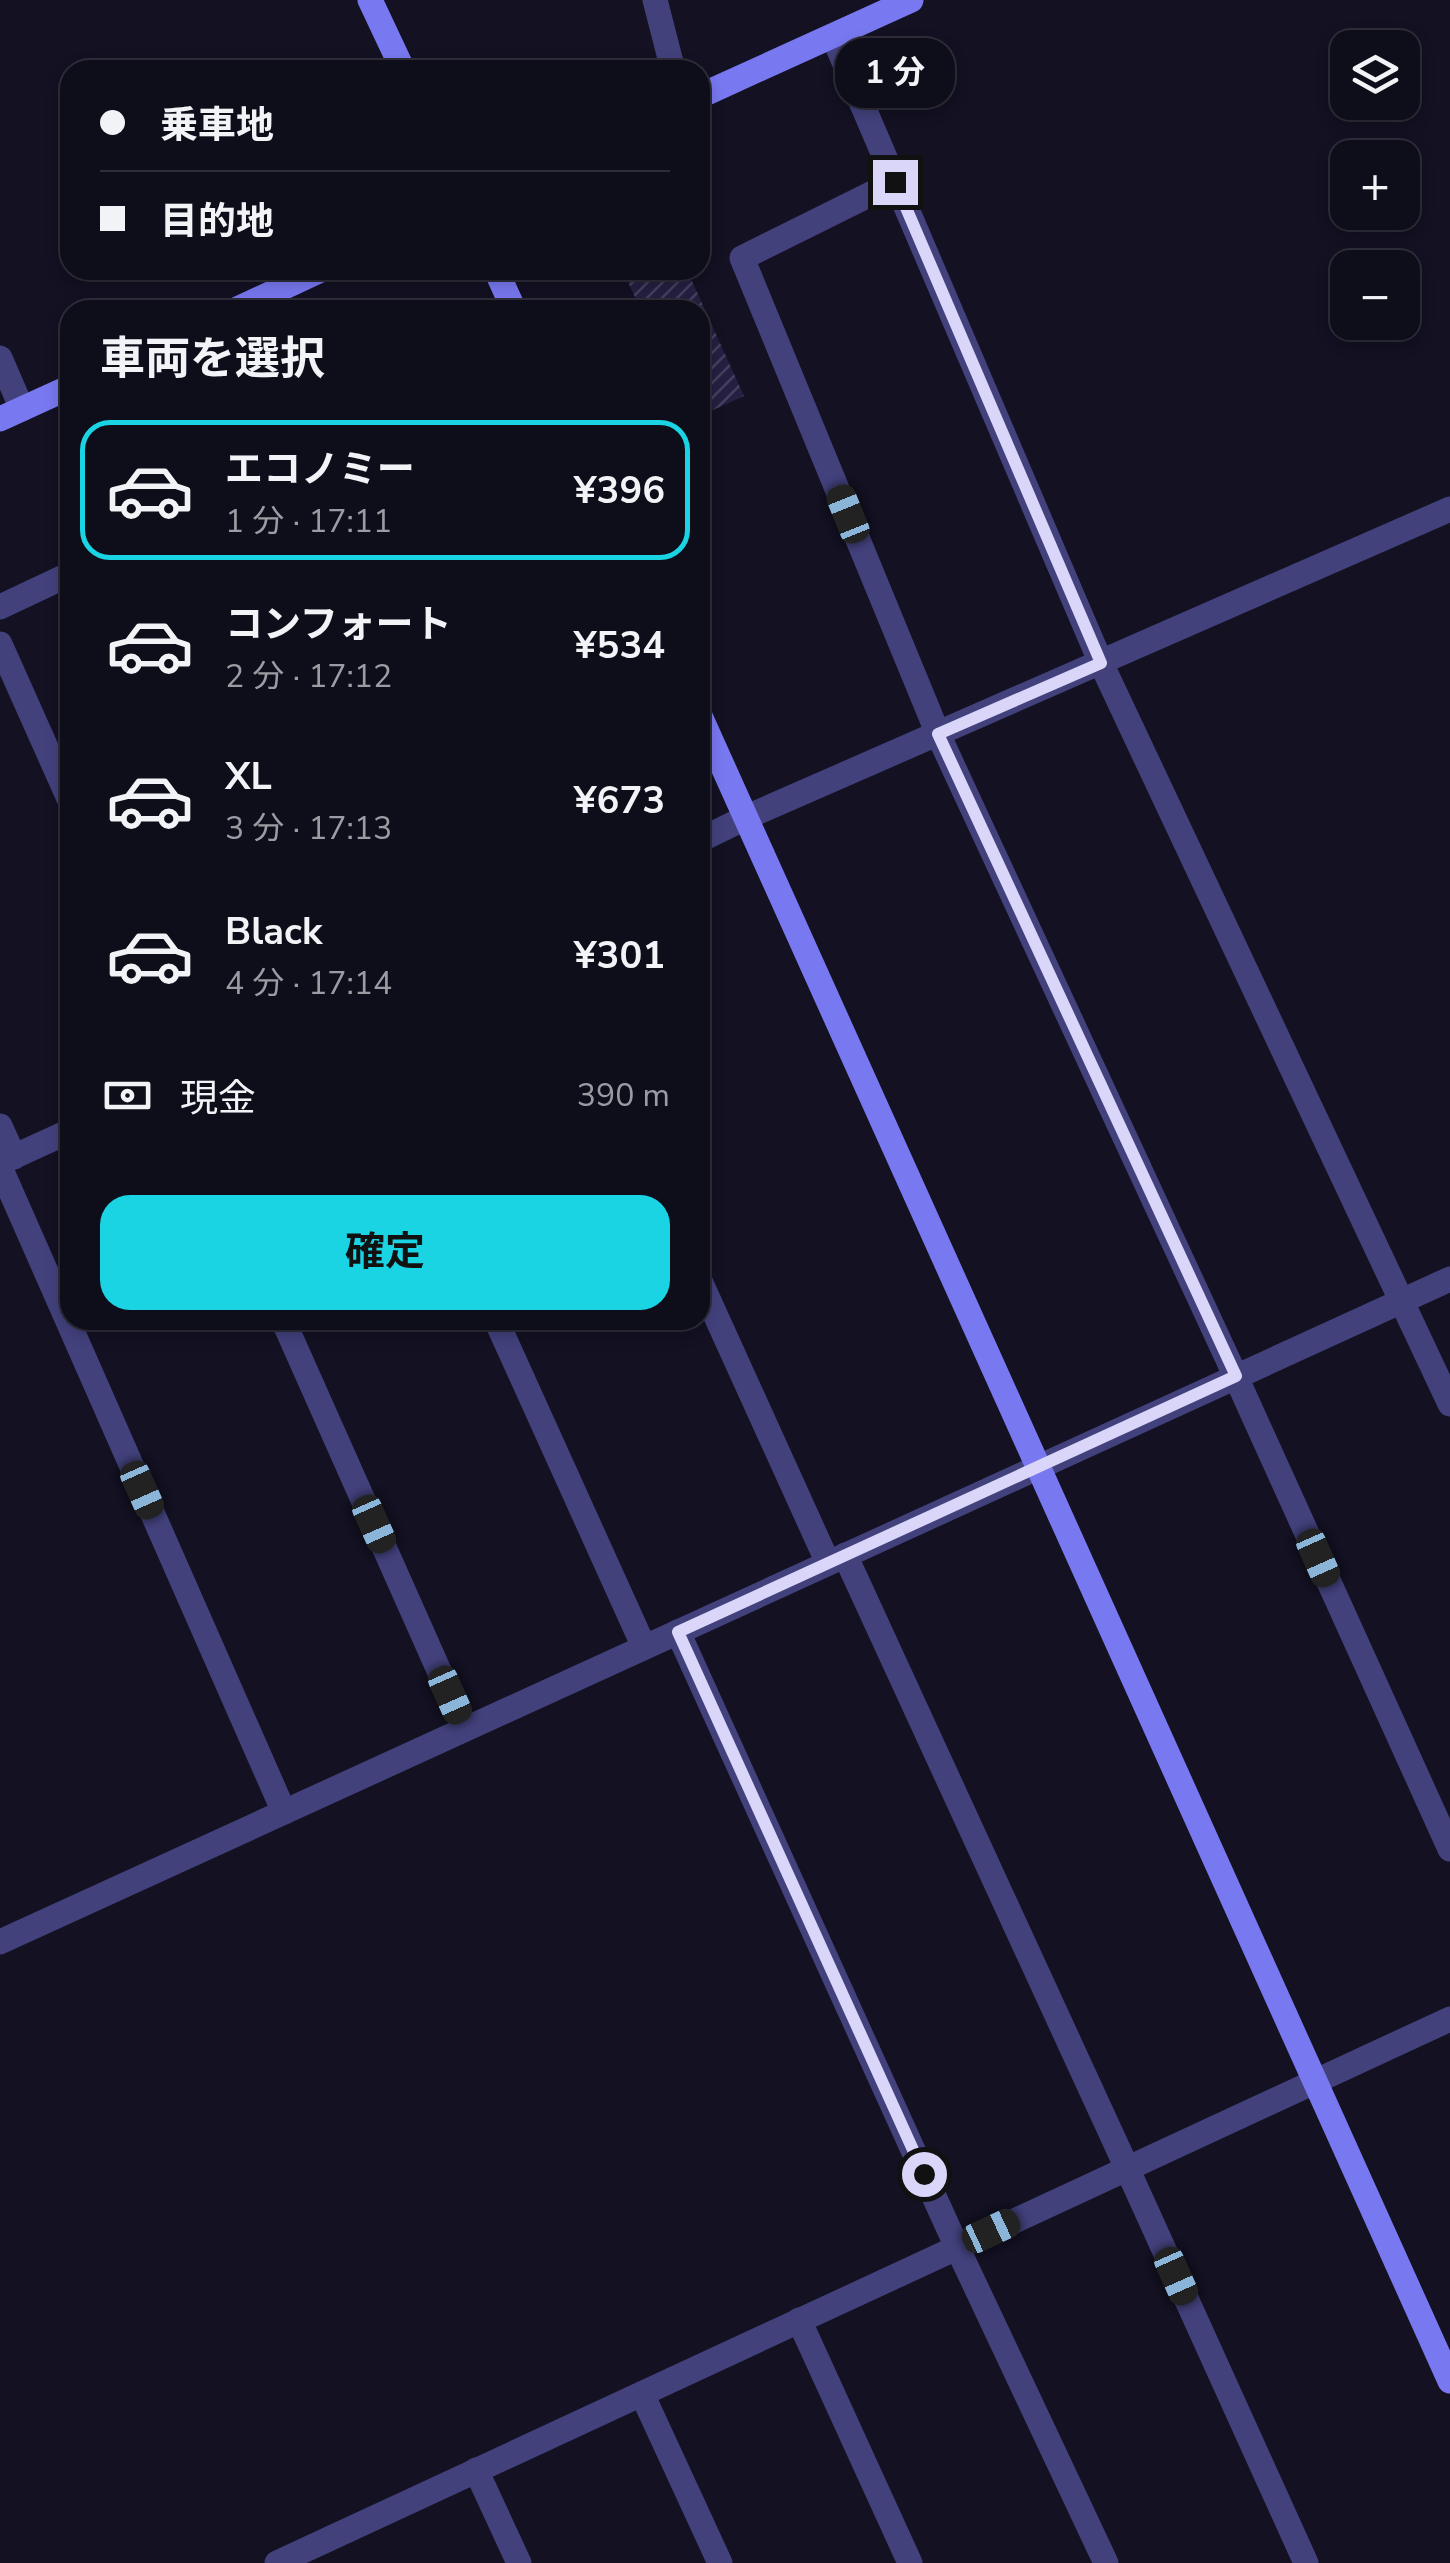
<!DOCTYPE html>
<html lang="ja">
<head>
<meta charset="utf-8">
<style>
  :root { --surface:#0e0d1a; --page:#1c1b27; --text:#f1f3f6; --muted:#9b9ca2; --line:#2e2d39; --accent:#1ad3e3 }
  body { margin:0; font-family:"Nunito Sans","Noto Sans JP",sans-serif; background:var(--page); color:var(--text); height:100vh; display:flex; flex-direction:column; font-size:38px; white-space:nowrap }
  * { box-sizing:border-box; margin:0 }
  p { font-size:32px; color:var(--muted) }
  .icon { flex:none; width:55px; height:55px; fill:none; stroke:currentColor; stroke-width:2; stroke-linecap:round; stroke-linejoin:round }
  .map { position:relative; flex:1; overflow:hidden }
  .details { position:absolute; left:60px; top:300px; width:650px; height:1030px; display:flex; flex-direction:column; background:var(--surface); border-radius:30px; box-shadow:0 5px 15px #0003,0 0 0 2px var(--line) }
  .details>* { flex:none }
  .banner { position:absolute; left:60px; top:60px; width:650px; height:220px; border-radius:30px; box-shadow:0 5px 15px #0003,0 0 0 2px var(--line); display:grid; align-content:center; height:220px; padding:0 40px; background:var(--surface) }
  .tools { position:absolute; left:1330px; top:30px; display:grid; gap:20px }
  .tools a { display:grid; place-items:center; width:90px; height:90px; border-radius:20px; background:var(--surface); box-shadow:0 5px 15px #0003,0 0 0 2px var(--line); font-size:50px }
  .end { position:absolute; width:45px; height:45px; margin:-22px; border:12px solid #dad6fa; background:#111; box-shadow:0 0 0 5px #111 }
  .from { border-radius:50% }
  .bubble { position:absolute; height:70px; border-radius:30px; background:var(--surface); box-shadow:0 5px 15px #0003,0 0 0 2px var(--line); font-size:32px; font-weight:700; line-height:70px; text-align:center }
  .car { position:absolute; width:30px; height:60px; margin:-30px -15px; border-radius:12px; box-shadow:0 0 8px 2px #0007; background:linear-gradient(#222 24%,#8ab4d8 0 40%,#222 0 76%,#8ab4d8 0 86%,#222 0) }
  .banner b { display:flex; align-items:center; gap:35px; height:95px; font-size:38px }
  .banner b+b { border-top:2px solid var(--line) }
  .banner i { width:25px; height:25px; background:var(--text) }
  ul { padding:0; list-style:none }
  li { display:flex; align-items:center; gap:30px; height:140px; margin:0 20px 15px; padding:0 20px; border:5px solid transparent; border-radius:30px }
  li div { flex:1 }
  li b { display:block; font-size:38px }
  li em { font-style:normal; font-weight:700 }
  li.on { border-color:var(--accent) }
  li>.icon { width:90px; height:90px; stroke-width:1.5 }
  h2 { padding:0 40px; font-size:45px; line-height:120px }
  .pay { display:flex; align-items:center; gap:25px; height:110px; padding:0 40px; font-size:38px }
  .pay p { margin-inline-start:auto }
  .primary-button { display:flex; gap:20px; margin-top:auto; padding:20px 40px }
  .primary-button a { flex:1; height:115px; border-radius:30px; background:var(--accent); color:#111; font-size:40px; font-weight:700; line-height:115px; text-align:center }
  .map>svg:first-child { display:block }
</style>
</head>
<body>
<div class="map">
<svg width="1450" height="2563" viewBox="0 0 1450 2563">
  <defs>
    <pattern id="building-hatch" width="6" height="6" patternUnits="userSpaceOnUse" patternTransform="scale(2.5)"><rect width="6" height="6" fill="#251f41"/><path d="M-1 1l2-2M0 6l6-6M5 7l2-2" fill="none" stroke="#443f5d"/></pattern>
  </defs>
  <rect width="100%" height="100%" fill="#131122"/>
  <path fill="url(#building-hatch)" d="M 648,270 L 687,270 L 744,396 L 700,416 L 700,310 L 641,310 L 627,280 Z"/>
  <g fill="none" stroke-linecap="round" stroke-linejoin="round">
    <g stroke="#42417c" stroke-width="25">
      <path d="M 655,0 L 673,70"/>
      <path d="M 833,36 L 1101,663 L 1450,1404"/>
      <path d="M 895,182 L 742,258 L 938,734 L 1236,1377 L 1450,1849"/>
      <path d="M 0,358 L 22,409"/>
      <path d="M 0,607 L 70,574"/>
      <path d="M 0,644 L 70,801"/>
      <path d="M 700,840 L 747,817 L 1450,509"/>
      <path d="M 0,1126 L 14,1157"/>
      <path d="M 0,1163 L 70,1131"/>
      <path d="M 0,1167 L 284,1812"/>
      <path d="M 700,1281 L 828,1563"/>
      <path d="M 283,1320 L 465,1729"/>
      <path d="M 496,1320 L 644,1647"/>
      <path d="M 845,1555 L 1127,2168 L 1306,2563"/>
      <path d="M 678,1632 L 957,2247 L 1106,2563"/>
      <path d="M 0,1942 L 1450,1279"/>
      <path d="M 799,2320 L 910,2563"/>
      <path d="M 642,2394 L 720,2563"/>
      <path d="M 476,2470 L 519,2563"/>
      <path d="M 277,2563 L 1450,2019"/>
    </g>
    <g stroke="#7878f0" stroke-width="25">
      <path d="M 370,0 L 403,70"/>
      <path d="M 700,96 L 911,0"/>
      <path d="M 496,270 L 514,310"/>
      <path d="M 235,310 L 321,270"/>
      <path d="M 0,419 L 70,387"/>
      <path d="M 700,716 L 1450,2381"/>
    </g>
  </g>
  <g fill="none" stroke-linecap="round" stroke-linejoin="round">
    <path stroke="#dad6fa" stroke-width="12" d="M 895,182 L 1101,663 L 938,734 L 1236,1376 L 678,1632 L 924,2174"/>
  </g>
</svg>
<div class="tools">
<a><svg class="icon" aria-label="layers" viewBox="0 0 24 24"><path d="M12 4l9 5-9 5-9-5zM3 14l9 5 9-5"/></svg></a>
<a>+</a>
<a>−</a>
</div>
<i class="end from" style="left:924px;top:2174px"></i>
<i class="end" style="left:895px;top:182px"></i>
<div class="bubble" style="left:835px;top:38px;width:120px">1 分</div>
<i class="car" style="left:848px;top:514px;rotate:338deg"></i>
<i class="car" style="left:142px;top:1490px;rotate:156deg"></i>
<i class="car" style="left:374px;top:1524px;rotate:156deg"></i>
<i class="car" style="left:1318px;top:1558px;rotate:156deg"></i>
<i class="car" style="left:450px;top:1695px;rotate:156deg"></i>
<i class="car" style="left:991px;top:2231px;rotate:65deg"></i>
<i class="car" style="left:1176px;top:2276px;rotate:156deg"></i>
<div class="banner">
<b><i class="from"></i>乗車地</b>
<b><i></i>目的地</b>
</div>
<section class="details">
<h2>車両を選択</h2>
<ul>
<li class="on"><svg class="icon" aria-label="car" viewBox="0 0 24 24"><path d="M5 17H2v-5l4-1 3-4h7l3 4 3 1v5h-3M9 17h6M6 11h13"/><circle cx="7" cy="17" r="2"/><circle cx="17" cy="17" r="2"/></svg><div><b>エコノミー</b><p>1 分 · 17:11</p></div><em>¥396</em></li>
<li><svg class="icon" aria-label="car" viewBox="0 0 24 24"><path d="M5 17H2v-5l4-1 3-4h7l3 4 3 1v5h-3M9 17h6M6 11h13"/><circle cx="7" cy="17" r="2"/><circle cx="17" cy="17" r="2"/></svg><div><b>コンフォート</b><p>2 分 · 17:12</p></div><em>¥534</em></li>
<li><svg class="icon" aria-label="car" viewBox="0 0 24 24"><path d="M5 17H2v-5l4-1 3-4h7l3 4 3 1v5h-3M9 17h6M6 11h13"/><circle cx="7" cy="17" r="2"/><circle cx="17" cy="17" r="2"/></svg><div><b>XL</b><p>3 分 · 17:13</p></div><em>¥673</em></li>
<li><svg class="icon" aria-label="car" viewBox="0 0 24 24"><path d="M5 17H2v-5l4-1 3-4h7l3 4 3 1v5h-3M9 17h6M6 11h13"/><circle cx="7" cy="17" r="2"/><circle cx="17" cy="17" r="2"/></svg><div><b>Black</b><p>4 分 · 17:14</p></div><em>¥301</em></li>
</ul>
<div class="pay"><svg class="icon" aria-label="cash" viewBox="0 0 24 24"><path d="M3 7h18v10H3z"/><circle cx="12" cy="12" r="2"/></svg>現金<p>390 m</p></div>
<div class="primary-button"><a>確定</a></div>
</section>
</div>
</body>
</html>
